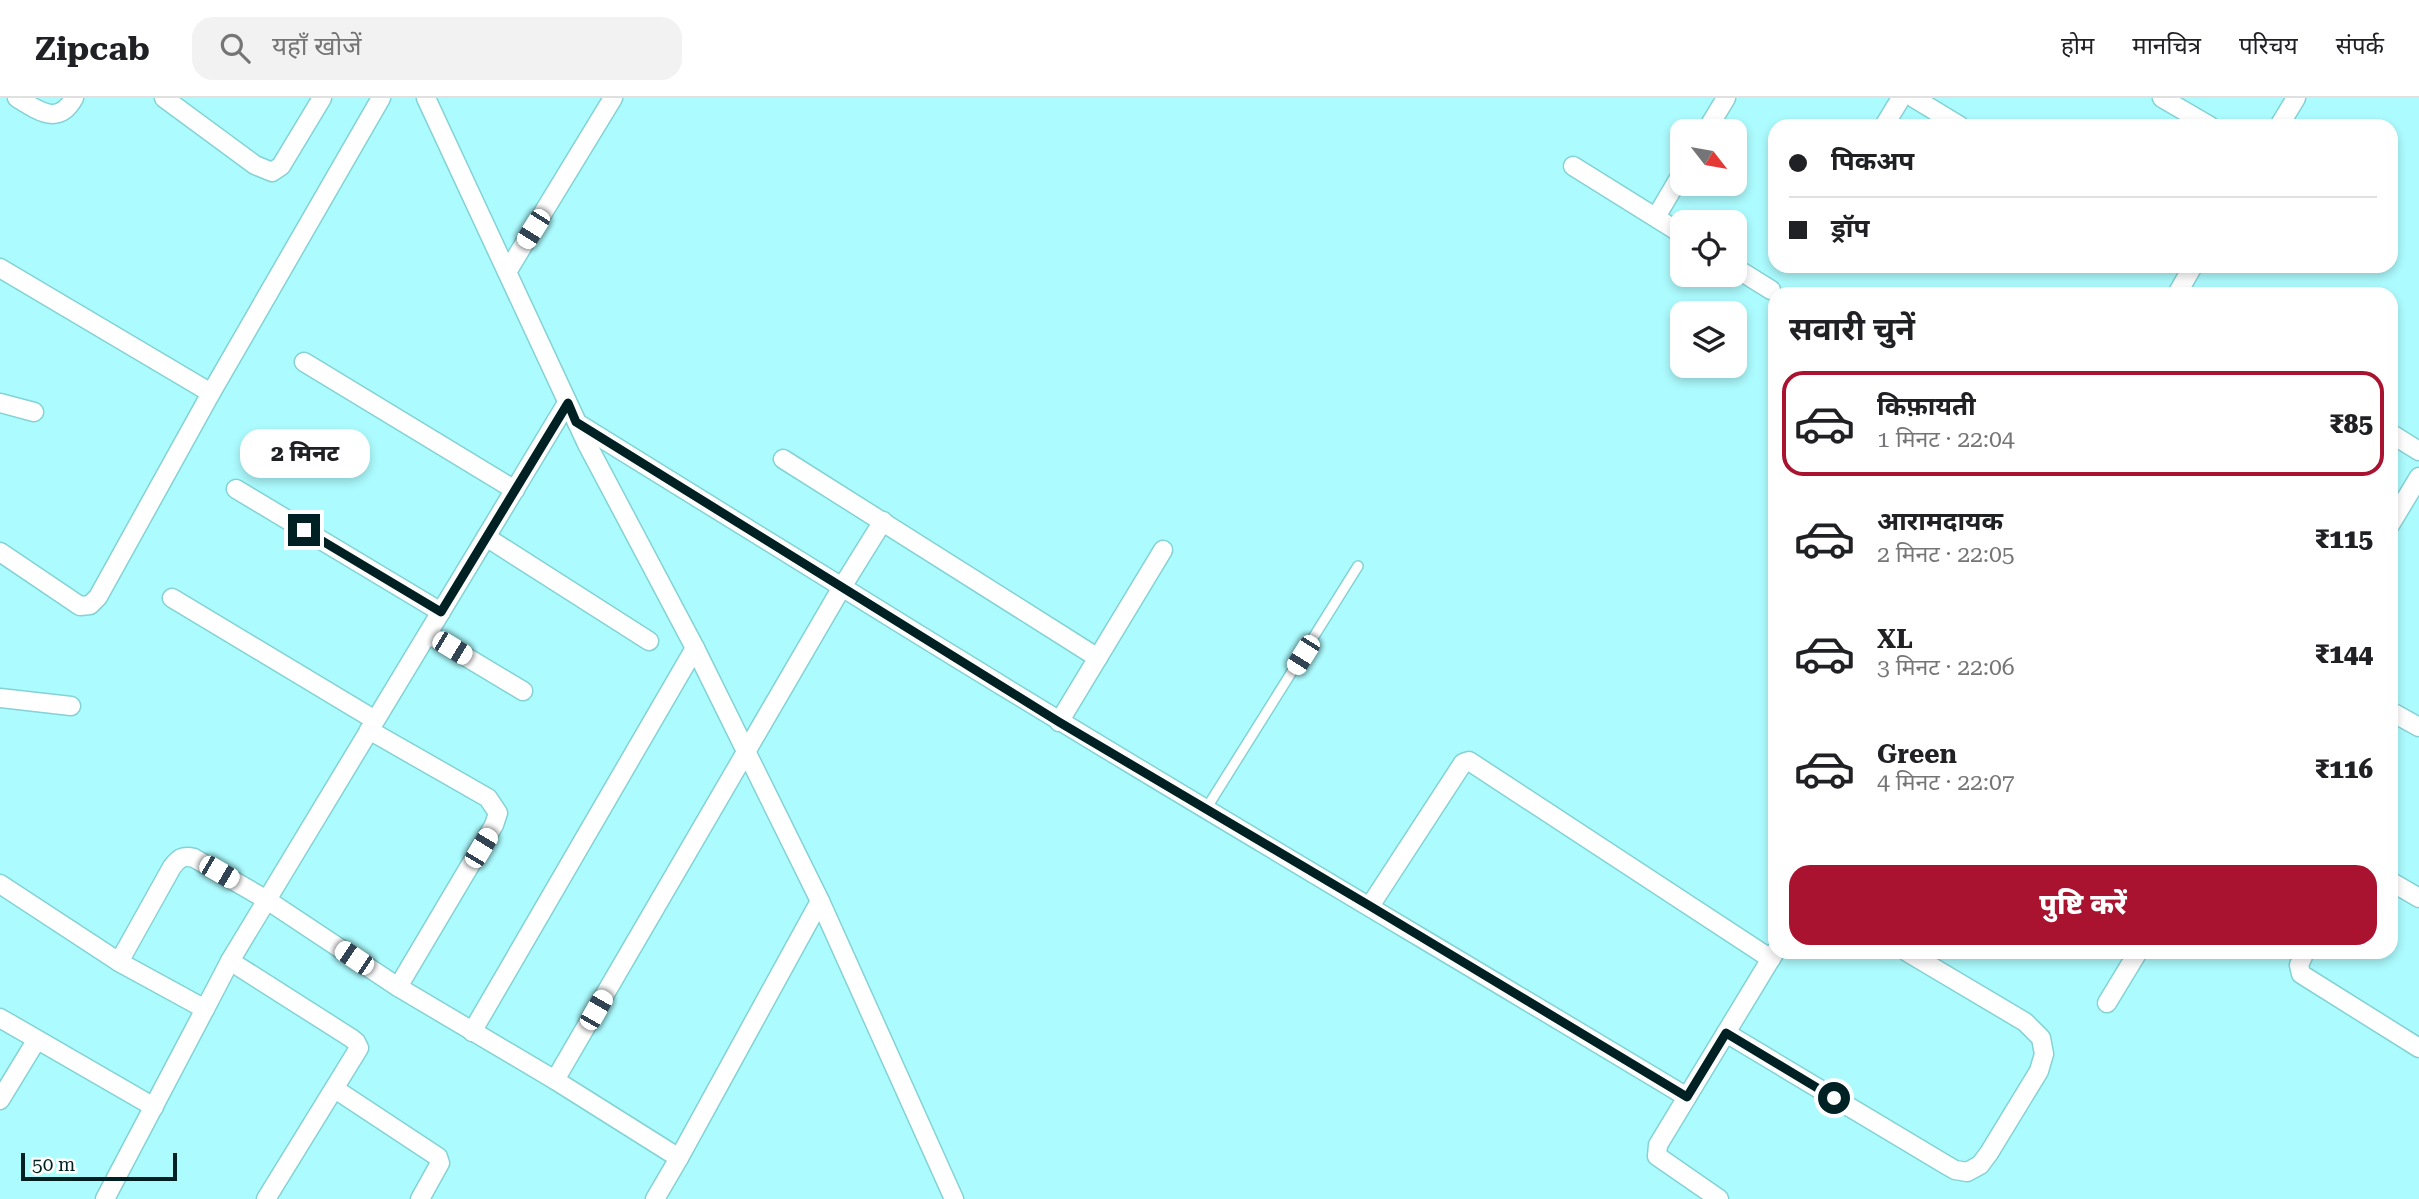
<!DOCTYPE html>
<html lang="hi">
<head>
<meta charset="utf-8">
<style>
  :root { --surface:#fff; --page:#f2f2f2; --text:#202124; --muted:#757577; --line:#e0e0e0; --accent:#aa132f }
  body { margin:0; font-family:"Roboto Serif","Noto Sans Devanagari",serif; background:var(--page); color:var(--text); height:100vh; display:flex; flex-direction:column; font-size:26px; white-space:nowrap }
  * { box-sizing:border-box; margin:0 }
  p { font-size:23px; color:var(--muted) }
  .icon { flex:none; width:38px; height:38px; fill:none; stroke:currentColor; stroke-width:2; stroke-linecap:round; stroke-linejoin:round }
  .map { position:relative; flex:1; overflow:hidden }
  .drawer { position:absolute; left:1768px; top:189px; width:630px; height:672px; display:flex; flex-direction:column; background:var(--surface); border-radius:21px; box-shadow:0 4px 10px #0003 }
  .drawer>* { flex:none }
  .guide { position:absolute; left:1768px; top:21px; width:630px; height:154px; border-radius:21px; box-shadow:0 4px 10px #0003; display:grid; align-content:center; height:154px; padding:0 21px; background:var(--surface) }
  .needle { width:46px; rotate:121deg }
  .tools { position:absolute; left:1670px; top:21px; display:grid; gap:14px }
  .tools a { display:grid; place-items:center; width:77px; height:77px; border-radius:14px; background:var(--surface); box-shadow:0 4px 10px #0003; font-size:35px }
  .scale { position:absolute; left:21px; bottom:18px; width:156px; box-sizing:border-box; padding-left:7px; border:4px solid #002123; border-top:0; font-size:19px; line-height:24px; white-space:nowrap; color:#002123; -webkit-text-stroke:5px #fff; paint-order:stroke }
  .end { position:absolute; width:32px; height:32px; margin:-16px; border:9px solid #002123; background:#fff; box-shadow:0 0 0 4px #fff }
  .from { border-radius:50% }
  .bubble { position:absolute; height:49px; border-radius:21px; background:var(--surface); box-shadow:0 4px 10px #0003; font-size:23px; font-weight:800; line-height:49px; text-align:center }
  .car { position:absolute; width:21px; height:42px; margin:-21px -10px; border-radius:9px; box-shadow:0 0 5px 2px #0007; background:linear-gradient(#fff 24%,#345 0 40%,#fff 0 76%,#345 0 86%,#fff 0) }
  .guide b { display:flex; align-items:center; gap:24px; height:66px; font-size:26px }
  .guide b+b { border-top:2px solid var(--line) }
  .guide i { width:18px; height:18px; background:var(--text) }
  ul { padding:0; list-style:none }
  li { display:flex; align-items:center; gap:21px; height:105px; margin:0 14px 10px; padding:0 7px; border:4px solid transparent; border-radius:21px }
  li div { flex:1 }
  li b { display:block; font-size:26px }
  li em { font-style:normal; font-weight:800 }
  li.current { border-color:var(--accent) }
  li>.icon { width:63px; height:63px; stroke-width:1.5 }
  h2 { padding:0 21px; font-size:32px; line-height:84px }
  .button { display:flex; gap:14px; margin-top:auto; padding:14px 21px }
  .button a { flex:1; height:80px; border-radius:21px; background:var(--accent); color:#fff; font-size:28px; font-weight:800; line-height:80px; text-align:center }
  header { display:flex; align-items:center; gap:42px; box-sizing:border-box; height:98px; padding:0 35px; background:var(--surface); border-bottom:2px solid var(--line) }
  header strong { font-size:33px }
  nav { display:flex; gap:38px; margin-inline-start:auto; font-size:24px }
  .search { width:490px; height:63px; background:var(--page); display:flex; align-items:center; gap:18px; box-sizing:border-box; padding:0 24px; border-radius:21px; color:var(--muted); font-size:26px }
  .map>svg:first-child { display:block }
</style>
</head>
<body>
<header>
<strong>Zipcab</strong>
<div class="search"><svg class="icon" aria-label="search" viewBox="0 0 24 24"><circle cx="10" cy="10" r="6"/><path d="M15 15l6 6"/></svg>यहाँ खोजें</div>
<nav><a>होम</a><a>मानचित्र</a><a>परिचय</a><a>संपर्क</a></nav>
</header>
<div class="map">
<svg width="2419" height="1101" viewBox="0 0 2419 1101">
  <rect width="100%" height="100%" fill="#acfbfe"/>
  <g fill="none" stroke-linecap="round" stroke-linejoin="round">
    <defs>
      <path id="service" d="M 1206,711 L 1358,468"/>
      <g id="minor">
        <path d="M 17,0 C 38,12 58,29 74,0"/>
        <path d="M 164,0 L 255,67 L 272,74 L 281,68 L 322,0"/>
        <path d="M 426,0 L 587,346 L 695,550 L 820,803 L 954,1101"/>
        <path d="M 1914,0 L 1960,28"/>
        <path d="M 2162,0 L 2210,28"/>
        <path d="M 1884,28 L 1901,0"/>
        <path d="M 2279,28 L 2296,0"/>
        <path d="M 1706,33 L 1726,0"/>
        <path d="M 1573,68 L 1682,136"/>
        <path d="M 1656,119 L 1682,75"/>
        <path d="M 1734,169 L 1771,192"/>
        <path d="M 0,170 L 211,295"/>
        <path d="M 507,174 L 613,0"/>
        <path d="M 2177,196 L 2193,168"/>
        <path d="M 304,264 L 515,392"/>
        <path d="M 0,305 L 34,314"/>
        <path d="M 2390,335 L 2419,353"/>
        <path d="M 783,361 L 1098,560"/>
        <path d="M 236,391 L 441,514"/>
        <path d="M 883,423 L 842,489 C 1121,663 1405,829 1687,999 L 1775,854"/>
        <path d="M 2390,427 L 2419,379"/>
        <path d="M 486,439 L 649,543"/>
        <path d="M 0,454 L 80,508 L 90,507 L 98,499 L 211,295 L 381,0"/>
        <path d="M 172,500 L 375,622"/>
        <path d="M 428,536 L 523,593"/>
        <path d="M 0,600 L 71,608"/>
        <path d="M 2390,613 L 2419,629"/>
        <path d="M 1059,624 L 1163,452"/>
        <path d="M 2390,783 L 2419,800"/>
        <path d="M 0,786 L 119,864 L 205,911 L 230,863 L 567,305"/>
        <path d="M 1370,808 L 1463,665 L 1469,663 L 1771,861"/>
        <path d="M 2305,854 L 2299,867 L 2301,876 L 2419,950"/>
        <path d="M 230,863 L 351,940 L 356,944 L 359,950 L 266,1101"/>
        <path d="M 119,864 L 172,769 C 179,760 183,757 194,760 L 267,802 L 398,889 L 494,727 L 498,715 L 488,700 L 369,632"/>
        <path d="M 398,889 L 555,982 L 679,1060 L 820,803"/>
        <path d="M 2107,905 L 2138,854"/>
        <path d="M 0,920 L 154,1009"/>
        <path d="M 472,934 L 695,550"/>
        <path d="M 1726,935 L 1943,1065 L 1955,1072 L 1967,1074 L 1980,1067 L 1989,1055 L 2039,973 L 2044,956 L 2041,940 L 2025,924 L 1907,854"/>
        <path d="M 555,982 L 842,489 L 577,325"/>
        <path d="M 335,991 L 438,1059 L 440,1065 L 420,1101"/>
        <path d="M 1687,999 L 1658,1047 L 1657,1058 L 1719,1101"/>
        <path d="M 0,1002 L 36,943"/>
        <path d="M 105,1101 L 205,911"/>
        <path d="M 655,1101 L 679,1060"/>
      </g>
    </defs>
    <use href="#service" stroke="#84d2d5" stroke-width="12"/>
    <use href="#minor" stroke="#84d2d5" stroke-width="21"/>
    <use href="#service" stroke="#fff" stroke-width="9"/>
    <use href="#minor" stroke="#fff" stroke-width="18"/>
  </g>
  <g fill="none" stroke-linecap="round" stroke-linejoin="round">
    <path stroke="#002123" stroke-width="9" d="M 304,432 L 441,514 L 568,305 L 576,324 L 1059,624 L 1370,808 L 1687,999 L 1726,935 L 1834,1000"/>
  </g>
</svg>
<div class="tools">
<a><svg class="needle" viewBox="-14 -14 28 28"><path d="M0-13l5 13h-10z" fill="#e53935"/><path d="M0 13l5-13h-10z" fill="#757577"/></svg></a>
<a><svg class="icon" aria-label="locate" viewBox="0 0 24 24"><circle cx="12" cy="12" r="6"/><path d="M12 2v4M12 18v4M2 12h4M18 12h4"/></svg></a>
<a><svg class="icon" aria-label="layers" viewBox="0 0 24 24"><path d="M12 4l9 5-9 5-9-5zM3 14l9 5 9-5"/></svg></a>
</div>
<div class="scale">50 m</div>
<i class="end from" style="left:1834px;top:1000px"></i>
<i class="end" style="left:304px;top:432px"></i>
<div class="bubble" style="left:240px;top:331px;width:130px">2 मिनट</div>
<i class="car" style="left:533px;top:131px;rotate:212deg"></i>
<i class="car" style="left:452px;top:550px;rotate:121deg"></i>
<i class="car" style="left:1303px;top:557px;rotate:212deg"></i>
<i class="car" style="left:481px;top:750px;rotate:31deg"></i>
<i class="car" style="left:219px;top:774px;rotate:120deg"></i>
<i class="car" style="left:354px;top:860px;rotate:304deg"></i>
<i class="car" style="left:596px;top:912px;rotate:30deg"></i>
<div class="guide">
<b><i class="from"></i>पिकअप</b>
<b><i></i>ड्रॉप</b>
</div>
<section class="drawer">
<h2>सवारी चुनें</h2>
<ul>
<li class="current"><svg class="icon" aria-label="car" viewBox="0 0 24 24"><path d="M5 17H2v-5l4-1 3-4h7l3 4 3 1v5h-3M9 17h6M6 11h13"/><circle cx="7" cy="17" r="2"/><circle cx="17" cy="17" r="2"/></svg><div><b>किफ़ायती</b><p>1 मिनट · 22:04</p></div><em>₹85</em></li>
<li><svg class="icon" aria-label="car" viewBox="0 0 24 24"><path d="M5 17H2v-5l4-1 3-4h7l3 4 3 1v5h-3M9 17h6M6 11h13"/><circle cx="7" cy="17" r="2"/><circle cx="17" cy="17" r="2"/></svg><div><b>आरामदायक</b><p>2 मिनट · 22:05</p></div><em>₹115</em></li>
<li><svg class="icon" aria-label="car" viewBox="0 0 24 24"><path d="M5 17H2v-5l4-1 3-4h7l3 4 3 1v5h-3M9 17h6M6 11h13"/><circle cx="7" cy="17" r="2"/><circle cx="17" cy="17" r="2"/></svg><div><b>XL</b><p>3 मिनट · 22:06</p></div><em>₹144</em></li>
<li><svg class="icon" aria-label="car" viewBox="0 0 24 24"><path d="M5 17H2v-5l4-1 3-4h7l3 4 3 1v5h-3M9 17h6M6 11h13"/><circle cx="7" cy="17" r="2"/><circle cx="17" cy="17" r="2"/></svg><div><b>Green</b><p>4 मिनट · 22:07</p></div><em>₹116</em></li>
</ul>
<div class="button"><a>पुष्टि करें</a></div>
</section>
</div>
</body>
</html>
